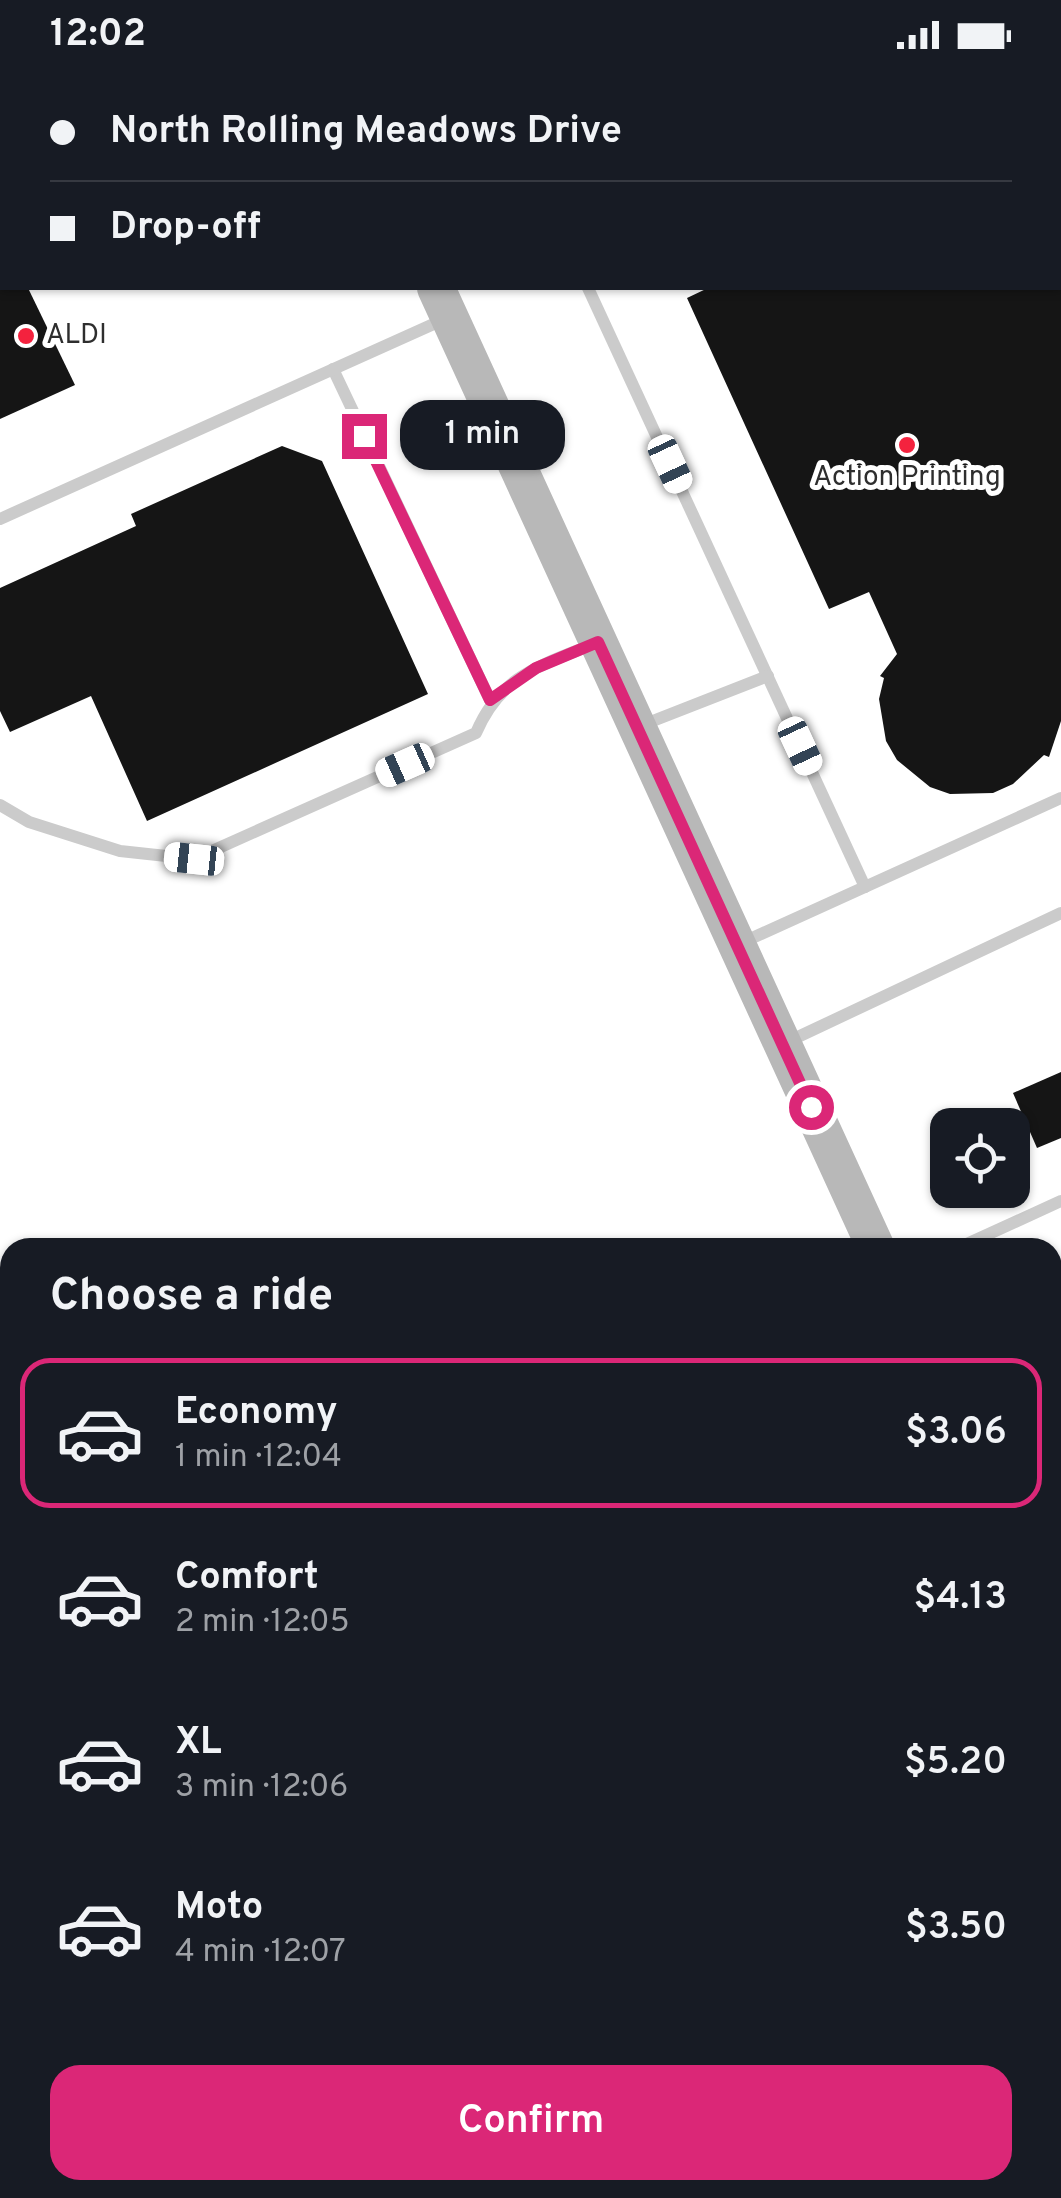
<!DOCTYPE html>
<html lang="en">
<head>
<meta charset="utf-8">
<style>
  :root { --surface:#171b24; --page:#20242c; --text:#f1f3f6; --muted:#9ea1a6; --line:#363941; --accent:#db2777 }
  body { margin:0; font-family:Overpass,sans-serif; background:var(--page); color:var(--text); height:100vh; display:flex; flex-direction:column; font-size:38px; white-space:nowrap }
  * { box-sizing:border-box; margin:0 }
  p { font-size:32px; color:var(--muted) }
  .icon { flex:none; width:55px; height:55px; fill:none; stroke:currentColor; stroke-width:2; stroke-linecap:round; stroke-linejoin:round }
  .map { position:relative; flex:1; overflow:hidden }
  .drawer { position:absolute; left:0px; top:1168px; width:1062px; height:962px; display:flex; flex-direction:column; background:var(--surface); border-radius:30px 30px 0 0; box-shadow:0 2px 8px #0004 }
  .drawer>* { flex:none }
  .hud { position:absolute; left:0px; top:0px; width:1062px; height:220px; box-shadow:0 2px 8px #0004; display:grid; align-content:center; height:220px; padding:0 50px; background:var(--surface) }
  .fabs { position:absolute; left:930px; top:1038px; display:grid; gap:20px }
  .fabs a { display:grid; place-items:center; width:100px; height:100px; border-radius:20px; background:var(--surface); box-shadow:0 2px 8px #0004; font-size:50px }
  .end { position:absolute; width:45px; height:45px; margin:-22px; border:12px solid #db2777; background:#fff; box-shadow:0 0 0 5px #fff }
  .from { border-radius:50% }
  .bubble { position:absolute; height:70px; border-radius:30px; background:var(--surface); box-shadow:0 2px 8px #0004; font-size:32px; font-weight:600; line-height:70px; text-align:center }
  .car { position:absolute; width:30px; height:60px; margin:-30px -15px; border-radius:12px; box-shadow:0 0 8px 2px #0007; background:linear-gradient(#fff 24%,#345 0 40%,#fff 0 76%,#345 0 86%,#fff 0) }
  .hud b { display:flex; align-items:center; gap:35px; height:95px; font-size:38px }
  .hud b+b { border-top:2px solid var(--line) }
  .hud i { width:25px; height:25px; background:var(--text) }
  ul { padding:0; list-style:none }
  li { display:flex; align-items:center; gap:30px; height:150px; margin:0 20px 15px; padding:0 30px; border:5px solid transparent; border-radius:30px }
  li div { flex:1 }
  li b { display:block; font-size:38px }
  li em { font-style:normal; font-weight:600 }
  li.current { border-color:var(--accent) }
  li>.icon { width:90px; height:90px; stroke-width:1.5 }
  h2 { padding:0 50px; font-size:45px; line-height:120px }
  .primary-button { display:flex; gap:20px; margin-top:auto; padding:20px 50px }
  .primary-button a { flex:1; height:115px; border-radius:30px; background:var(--accent); color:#fff; font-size:40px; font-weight:600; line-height:115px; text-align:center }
  .status { display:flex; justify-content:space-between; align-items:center; height:70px; padding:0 50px; background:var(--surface); direction:ltr }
  .status svg { height:28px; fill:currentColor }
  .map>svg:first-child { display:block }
</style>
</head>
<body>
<div class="status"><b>12:02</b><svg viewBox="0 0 49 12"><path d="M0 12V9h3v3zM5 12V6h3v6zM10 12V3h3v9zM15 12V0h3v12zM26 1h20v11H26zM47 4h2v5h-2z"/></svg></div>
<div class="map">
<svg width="1061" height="2128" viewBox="0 0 1061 2128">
  <rect width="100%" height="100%" fill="#fff"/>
  <g fill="#151515">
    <path d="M 0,218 L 28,218 L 75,315 L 0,349 Z"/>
    <path d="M 708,218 L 1061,218 L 1061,651 L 1049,687 L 1044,685 L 1013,714 L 993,723 L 950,724 L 930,717 L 897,690 L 886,671 L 879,629 L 884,608 L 880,606 L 897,584 L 869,522 L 829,539 L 687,228 Z"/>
    <path d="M 282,376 L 322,391 L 428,624 L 147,751 L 91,626 L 10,662 L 0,641 L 0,518 L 136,456 L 131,444 Z"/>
    <path d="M 1061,1002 L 1061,1068 L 1037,1078 L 1013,1023 Z"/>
  </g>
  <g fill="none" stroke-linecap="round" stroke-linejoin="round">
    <g stroke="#cbcbcb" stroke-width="12">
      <path d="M 72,0 L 82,2"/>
      <path d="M 511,0 L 512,2"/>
      <path d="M 1048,0 L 1049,2"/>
      <path d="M 303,2 L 308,0"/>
      <path d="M 361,2 L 367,0"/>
      <path d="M 913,2 L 918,0"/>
      <path d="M 1060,27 L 1061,29"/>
      <path d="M 588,218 L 865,817"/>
      <path d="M 333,299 L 490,630"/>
      <path d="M 0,449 L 447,248"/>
      <path d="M 640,656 L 768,606"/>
      <path d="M 0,735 L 29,752 L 120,781 L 194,789 L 476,663 C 500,606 539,596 594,574"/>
      <path d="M 739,874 L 1061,728"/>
      <path d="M 785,973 L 1061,843"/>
      <path d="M 958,1178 L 1061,1131"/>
      <path d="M 1052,1262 L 1061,1281"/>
      <path d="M 1052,1421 L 1061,1417"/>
      <path d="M 1052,1786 L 1061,1784"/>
      <path d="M 1052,2082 L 1061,2083"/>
    </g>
    <g stroke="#b8b8b8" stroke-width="38">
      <path d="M 336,0 L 337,2"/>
      <path d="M 436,218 L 876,1178"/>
      <path d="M 1052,1590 L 1061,1609"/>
    </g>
  </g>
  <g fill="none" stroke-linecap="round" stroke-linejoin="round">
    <path stroke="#db2777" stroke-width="12" d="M 364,366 L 490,630 L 536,598 L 598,572 L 811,1037"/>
  </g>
  <g fill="#f4223e" stroke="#fff" stroke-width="4">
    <circle cx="26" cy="266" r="10"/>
    <circle cx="907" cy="375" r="10"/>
  </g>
  <g text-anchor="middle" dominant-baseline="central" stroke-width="10" stroke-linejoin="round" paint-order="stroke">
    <g font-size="28" fill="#2e2e2e" stroke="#fff" text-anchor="start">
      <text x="46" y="266">ALDI</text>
      <text x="907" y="408" text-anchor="middle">Action Printing</text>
    </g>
  </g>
</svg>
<div class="fabs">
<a><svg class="icon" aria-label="locate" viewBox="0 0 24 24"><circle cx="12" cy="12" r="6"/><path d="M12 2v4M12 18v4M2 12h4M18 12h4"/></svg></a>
</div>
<i class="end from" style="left:811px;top:1037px"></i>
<i class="end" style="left:364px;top:366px"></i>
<div class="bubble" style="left:400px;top:330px;width:165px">1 min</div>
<i class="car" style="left:670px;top:394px;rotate:155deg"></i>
<i class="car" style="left:800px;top:676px;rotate:155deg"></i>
<i class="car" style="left:405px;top:695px;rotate:246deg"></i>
<i class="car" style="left:194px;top:789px;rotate:276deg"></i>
<div class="hud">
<b><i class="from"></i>North Rolling Meadows Drive</b>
<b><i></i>Drop-off</b>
</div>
<section class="drawer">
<h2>Choose a ride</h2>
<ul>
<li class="current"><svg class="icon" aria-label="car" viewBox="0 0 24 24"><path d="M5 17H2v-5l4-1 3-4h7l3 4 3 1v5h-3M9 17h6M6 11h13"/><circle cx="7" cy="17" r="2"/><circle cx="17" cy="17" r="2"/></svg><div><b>Economy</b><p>1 min · 12:04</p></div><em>$3.06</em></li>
<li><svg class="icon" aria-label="car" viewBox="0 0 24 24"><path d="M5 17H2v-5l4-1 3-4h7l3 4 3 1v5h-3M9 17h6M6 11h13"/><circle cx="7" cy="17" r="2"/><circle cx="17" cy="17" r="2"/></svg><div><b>Comfort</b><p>2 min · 12:05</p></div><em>$4.13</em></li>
<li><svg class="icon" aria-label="car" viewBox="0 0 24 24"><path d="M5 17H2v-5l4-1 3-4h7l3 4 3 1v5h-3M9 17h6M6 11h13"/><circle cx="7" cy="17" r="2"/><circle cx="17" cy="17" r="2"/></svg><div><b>XL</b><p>3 min · 12:06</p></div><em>$5.20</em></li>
<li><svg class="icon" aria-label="car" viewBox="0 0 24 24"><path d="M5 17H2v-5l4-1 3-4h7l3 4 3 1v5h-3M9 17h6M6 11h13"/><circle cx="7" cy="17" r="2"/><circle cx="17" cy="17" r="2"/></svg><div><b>Moto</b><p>4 min · 12:07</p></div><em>$3.50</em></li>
</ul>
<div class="primary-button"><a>Confirm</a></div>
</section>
</div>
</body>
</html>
